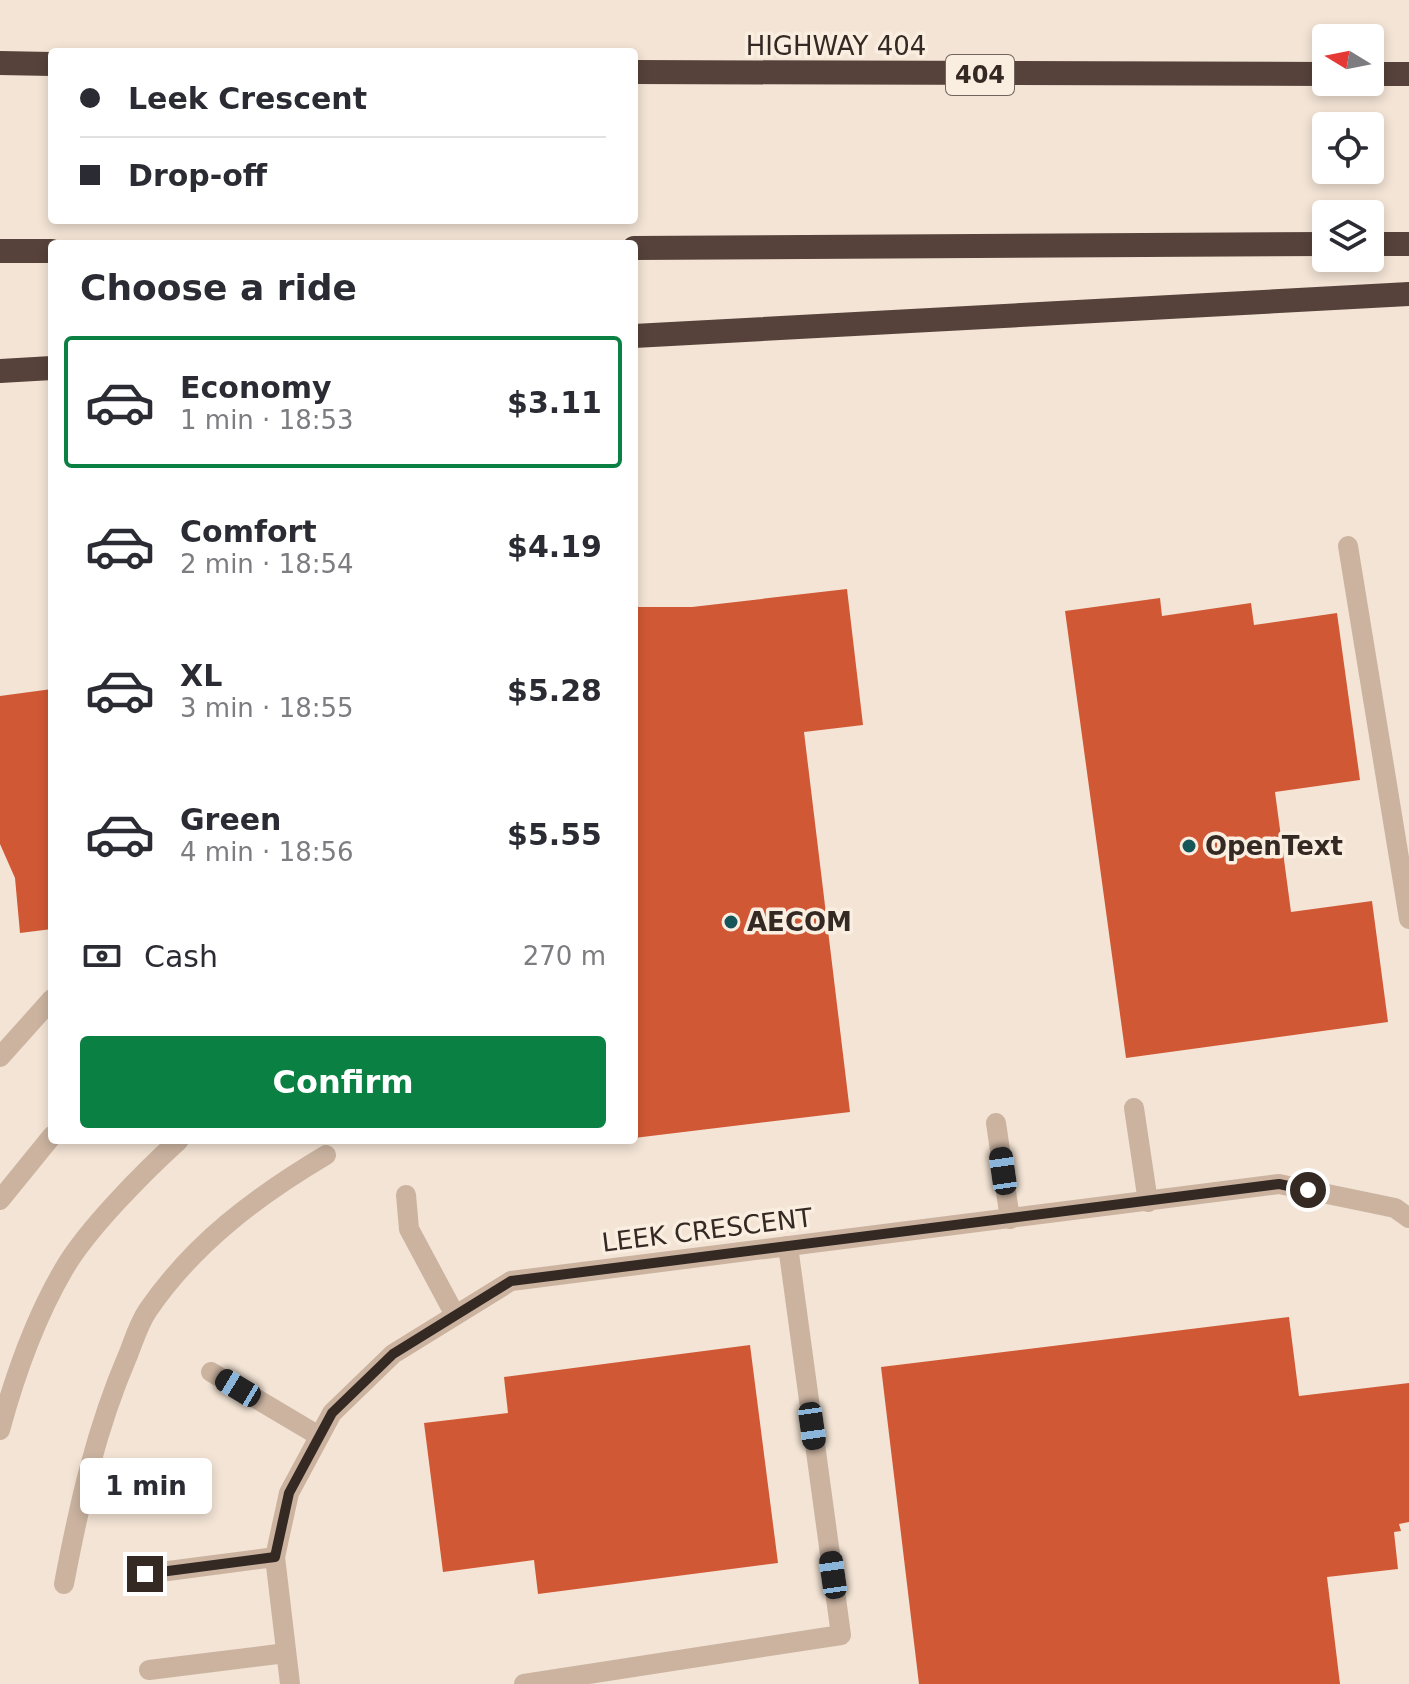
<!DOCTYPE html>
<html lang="en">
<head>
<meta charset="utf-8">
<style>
  :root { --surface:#fff; --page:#f7f7f7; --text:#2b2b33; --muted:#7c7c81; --line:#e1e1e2; --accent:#0b8043 }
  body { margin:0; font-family:"DejaVu Sans",sans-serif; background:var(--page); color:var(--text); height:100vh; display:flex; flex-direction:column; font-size:30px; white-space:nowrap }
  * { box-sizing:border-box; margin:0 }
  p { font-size:26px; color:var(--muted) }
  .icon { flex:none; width:44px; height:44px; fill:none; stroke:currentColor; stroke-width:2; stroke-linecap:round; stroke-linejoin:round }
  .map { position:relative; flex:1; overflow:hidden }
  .side { position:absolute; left:48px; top:240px; width:590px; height:904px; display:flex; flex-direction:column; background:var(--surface); border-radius:8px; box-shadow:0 4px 12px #0003 }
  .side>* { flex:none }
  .guide { position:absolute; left:48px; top:48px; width:590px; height:176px; border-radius:8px; box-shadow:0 4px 12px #0003; display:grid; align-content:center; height:176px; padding:0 32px; background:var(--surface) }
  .needle { width:52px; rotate:280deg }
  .tools { position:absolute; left:1312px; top:24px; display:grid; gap:16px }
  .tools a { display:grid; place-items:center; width:72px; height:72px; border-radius:8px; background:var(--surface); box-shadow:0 4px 12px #0003; font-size:40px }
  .end { position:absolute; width:36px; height:36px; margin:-18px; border:10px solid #352924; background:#fff; box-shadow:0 0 0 4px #fff }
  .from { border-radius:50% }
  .bubble { position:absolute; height:56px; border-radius:8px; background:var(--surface); box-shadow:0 4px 12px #0003; font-size:26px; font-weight:700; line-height:56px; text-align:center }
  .car { position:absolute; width:24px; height:48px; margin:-24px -12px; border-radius:10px; box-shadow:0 0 6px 2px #0007; background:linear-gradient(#222 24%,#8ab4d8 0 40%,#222 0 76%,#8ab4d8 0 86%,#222 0) }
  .guide b { display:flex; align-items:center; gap:28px; height:76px; font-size:30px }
  .guide b+b { border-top:2px solid var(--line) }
  .guide i { width:20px; height:20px; background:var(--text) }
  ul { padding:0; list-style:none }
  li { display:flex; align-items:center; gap:24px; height:132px; margin:0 16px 12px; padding:0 16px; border:4px solid transparent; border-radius:8px }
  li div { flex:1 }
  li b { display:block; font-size:30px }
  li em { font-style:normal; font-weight:700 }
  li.selected { border-color:var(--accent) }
  li>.icon { width:72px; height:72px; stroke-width:1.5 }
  h2 { padding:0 32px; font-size:36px; line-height:96px }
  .pay { display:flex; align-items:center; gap:20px; height:88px; padding:0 32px; font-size:30px }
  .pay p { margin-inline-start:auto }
  .button { display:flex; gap:16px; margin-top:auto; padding:16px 32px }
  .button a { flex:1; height:92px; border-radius:8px; background:var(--accent); color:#fff; font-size:32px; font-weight:700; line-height:92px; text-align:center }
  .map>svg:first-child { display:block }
</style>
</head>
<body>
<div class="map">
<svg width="1409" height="1684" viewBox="0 0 1409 1684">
  <rect width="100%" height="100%" fill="#f3e4d5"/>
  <g fill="#d15835">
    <path d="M 847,589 L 863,725 L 804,732 L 850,1112 L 634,1138 L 634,607 L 692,607 Z"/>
    <path d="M 1160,598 L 1162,616 L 1251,603 L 1254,625 L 1337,613 L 1360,780 L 1275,792 L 1291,912 L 1372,901 L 1388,1022 L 1126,1058 L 1065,611 Z"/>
    <path d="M 52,689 L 52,929 L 20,933 L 15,878 L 0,844 L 0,696 Z"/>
    <path d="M 1289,1317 L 1299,1396 L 1409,1383 L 1409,1522 L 1399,1524 L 1401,1531 L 1394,1532 L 1398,1569 L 1327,1577 L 1340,1684 L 919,1684 L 881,1367 Z"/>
    <path d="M 750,1345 L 778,1563 L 538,1594 L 534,1560 L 443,1572 L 424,1423 L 508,1413 L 504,1377 Z"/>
  </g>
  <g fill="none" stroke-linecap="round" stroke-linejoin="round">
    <g stroke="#cbb3a0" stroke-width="20">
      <path d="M 1348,546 L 1409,919"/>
      <path d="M 0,1057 L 52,999"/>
      <path d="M 1134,1108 L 1148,1202"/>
      <path d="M 996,1123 L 1010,1219"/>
      <path d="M 406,1195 L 409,1229 L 455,1315"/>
      <path d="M 0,1200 L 52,1136"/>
      <path d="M 211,1372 L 319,1436"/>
      <path d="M 0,1430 C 15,1375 34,1320 64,1269 C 87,1229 144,1172 179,1140"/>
      <path d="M 145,1574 L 275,1557"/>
      <path d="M 64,1584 C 79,1505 96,1429 128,1355 C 134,1340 139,1323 148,1310 C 194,1243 257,1196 326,1155"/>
      <path d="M 149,1670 L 286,1653"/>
      <path d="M 290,1684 L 275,1557 L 289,1493 L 332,1413 L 393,1354 L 511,1281 L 1279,1184 L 1395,1208 L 1409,1218"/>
      <path d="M 524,1684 L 841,1635 L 788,1246"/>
    </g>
    <g stroke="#56423a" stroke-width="24">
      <path d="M 0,63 L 52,64"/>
      <path d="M 634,72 L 1326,74"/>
      <path d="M 1370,74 L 1409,74"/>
      <path d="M 1370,244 L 1409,244"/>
      <path d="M 634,248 L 1326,244"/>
      <path d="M 0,251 L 52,251"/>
      <path d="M 634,336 L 1409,294"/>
      <path d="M 0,371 L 52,368"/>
    </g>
  </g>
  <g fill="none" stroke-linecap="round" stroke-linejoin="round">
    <path stroke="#352924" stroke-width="10" d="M 145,1574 L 275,1557 L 289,1493 L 332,1413 L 393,1354 L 511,1281 L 1279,1184 L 1308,1190"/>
  </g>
  <g fill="#165659" stroke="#faeee1" stroke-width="3">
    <circle cx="1189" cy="846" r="8"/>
    <circle cx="731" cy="922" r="8"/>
  </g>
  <g text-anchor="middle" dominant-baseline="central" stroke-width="7" stroke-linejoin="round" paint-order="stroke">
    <rect fill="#faeee1" stroke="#70645d" stroke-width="2" x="946" y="55" width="68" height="40" rx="6"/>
    <g font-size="24" font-weight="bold" fill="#352924">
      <text x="980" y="75">404</text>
    </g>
    <g font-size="26" fill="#352924" stroke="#faeee1">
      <text x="836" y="46">HIGHWAY 404</text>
      <text transform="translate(707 1230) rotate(-7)">LEEK CRESCENT</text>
    </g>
    <g font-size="26" font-weight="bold" fill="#352924" stroke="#faeee1" text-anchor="start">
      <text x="1205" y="846">OpenText</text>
      <text x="747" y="922">AECOM</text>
    </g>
  </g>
</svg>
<div class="tools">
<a><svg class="needle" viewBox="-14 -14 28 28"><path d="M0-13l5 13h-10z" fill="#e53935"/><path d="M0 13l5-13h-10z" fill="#7c7c81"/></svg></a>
<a><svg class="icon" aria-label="locate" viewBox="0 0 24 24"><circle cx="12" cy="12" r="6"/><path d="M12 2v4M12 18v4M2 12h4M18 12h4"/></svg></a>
<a><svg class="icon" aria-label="layers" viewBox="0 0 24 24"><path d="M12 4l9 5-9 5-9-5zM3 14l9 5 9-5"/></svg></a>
</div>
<i class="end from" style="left:1308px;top:1190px"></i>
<i class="end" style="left:145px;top:1574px"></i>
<div class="bubble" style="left:80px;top:1458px;width:132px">1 min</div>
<i class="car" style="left:1003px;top:1171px;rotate:352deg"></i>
<i class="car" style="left:238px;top:1388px;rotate:301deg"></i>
<i class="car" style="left:812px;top:1426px;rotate:172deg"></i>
<i class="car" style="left:833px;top:1575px;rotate:352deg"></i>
<div class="guide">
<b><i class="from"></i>Leek Crescent</b>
<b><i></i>Drop-off</b>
</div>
<section class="side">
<h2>Choose a ride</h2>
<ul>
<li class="selected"><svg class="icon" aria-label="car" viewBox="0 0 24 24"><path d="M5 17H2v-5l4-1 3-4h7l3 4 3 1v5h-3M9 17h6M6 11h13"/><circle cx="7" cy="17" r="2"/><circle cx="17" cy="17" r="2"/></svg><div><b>Economy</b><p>1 min · 18:53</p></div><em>$3.11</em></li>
<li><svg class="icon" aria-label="car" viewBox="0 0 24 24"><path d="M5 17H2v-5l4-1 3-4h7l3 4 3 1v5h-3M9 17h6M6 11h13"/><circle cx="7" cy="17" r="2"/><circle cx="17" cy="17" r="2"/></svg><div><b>Comfort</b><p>2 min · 18:54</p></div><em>$4.19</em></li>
<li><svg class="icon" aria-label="car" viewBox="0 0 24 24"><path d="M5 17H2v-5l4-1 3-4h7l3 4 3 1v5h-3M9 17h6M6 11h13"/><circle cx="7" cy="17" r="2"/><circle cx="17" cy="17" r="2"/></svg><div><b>XL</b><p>3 min · 18:55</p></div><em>$5.28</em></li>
<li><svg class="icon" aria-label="car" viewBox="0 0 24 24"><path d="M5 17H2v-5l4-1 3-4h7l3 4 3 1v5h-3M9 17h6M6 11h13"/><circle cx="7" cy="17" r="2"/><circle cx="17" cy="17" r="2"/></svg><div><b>Green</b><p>4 min · 18:56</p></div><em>$5.55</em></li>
</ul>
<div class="pay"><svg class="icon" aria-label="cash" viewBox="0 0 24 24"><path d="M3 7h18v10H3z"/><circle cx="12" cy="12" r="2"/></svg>Cash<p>270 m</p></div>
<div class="button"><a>Confirm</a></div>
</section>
</div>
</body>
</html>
